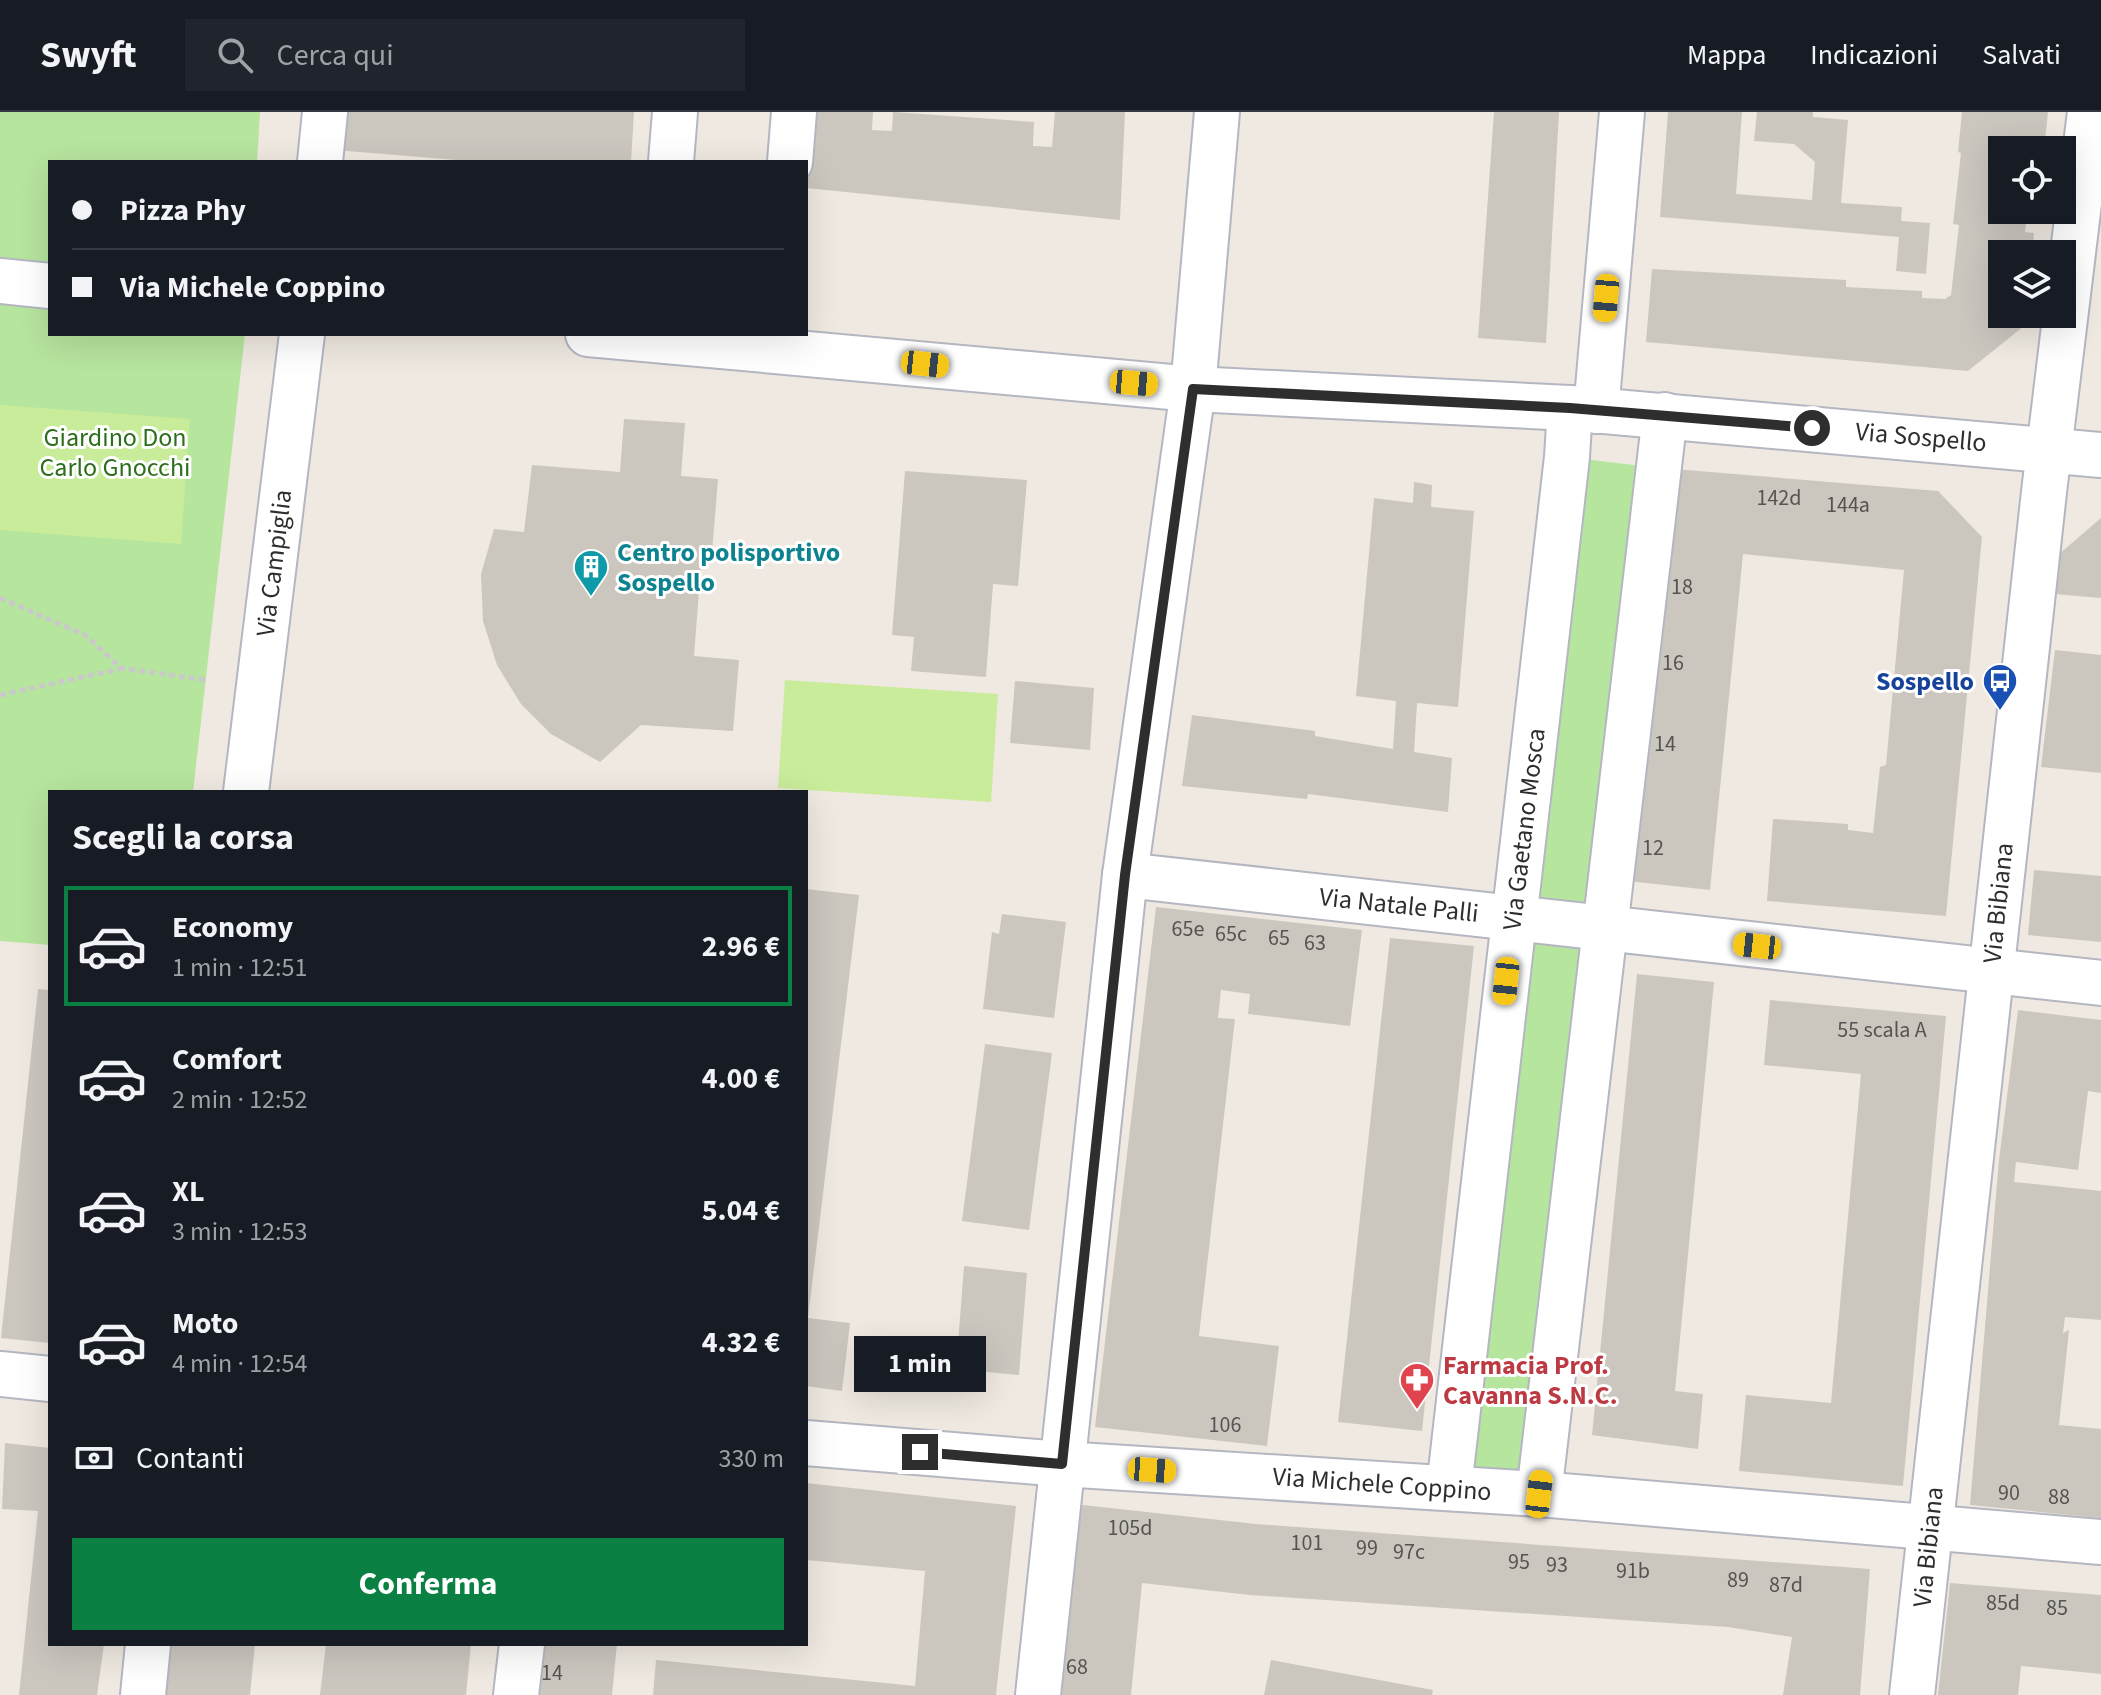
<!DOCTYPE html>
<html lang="it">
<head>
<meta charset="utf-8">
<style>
  :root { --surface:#171b24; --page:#20242c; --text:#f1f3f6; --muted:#9ea1a6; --line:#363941; --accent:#0b8043 }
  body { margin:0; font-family:"Source Sans 3",sans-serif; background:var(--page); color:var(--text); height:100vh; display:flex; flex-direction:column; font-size:30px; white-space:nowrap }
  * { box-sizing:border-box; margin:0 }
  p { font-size:26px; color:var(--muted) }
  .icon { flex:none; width:44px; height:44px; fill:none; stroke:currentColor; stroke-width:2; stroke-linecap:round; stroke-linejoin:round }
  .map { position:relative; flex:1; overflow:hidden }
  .panel { position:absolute; left:48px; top:678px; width:760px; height:856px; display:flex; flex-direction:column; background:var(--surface); border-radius:0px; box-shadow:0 8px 32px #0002 }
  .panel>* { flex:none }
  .banner { position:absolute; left:48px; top:48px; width:760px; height:176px; border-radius:0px; box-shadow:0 8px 32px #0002; display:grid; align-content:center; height:176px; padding:0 24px; background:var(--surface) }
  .fabs { position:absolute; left:1988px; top:24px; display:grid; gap:16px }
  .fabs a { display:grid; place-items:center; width:88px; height:88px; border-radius:0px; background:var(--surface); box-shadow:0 8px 32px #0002; font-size:40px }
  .end { position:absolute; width:36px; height:36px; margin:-18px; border:10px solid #2e2e2e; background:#fff; box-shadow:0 0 0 4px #fff }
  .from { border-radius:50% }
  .bubble { position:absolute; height:56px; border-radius:0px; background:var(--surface); box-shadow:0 8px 32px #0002; font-size:26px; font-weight:700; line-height:56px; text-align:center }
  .car { position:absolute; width:24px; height:48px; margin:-24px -12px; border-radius:10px; box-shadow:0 0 6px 2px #0007; background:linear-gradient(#f5c518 24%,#345 0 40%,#f5c518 0 76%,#345 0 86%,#f5c518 0) }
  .banner b { display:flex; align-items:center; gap:28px; height:76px; font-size:30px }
  .banner b+b { border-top:2px solid var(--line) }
  .banner i { width:20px; height:20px; background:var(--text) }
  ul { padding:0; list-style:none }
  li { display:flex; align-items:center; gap:24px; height:120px; margin:0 16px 12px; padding:0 8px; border:4px solid transparent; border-radius:0px }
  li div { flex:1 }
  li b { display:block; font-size:30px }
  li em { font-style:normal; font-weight:700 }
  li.current { border-color:var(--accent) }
  li>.icon { width:72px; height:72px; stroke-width:1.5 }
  h2 { padding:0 24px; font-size:36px; line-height:96px }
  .pay { display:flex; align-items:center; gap:20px; height:88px; padding:0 24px; font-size:30px }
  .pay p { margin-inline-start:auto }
  .primary-button { display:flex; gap:16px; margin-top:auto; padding:16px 24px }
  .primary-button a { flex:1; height:92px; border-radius:0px; background:var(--accent); color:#fff; font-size:32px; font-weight:700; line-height:92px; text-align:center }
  header { display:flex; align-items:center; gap:48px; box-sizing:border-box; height:112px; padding:0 40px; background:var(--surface); border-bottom:2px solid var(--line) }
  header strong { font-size:38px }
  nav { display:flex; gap:44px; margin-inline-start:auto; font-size:28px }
  .search { width:560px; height:72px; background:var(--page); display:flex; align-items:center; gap:20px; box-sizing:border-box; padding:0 28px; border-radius:0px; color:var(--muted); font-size:30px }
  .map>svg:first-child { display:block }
</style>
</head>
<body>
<header>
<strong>Swyft</strong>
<div class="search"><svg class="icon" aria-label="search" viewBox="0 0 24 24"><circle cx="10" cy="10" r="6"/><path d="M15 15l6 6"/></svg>Cerca qui</div>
<nav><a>Mappa</a><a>Indicazioni</a><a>Salvati</a></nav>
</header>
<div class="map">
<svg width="2101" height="1583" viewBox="0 0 2101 1583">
  <rect width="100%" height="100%" fill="#efe9e1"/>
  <g fill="#b6e59e">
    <path d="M 0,0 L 260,0 L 257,50 L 50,50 L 50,222 L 245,222 L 193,680 L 50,680 L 50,833 L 0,829 Z"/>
    <path d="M 1567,345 L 1658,356 L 1539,1382 L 1449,1376 Z"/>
  </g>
  <g fill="#c9ec9a">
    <path d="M 0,293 L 190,307 L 181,432 L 0,418 Z"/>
    <path d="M 785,568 L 998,582 L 991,690 L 778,676 Z"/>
  </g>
  <g fill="#cbc7bf">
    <path d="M 327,0 L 634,0 L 631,50 L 480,50 L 323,37 Z"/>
    <path d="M 805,0 L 873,0 L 872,18 L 892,19 L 893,0 L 1034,10 L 1033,34 L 1052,35 L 1055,0 L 1125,0 L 1120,108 L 806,76 Z"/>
    <path d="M 1494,0 L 1559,0 L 1546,231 L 1478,226 Z"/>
    <path d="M 1668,0 L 1742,0 L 1736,82 L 1812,88 L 1815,50 L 1794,32 L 1754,29 L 1757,0 L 1813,0 L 1813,5 L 1848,8 L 1841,91 L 1902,95 L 1901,109 L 1930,111 L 1926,162 L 1896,159 L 1899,125 L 1660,105 Z"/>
    <path d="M 1962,0 L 2048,0 L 2044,38 L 2002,38 L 2002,98 L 2028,98 L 2025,120 L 2034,121 L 2032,142 L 2002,142 L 2002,202 L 2026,202 L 2024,214 L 1968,259 L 1646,230 L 1652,157 L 1846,168 L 1846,175 L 1922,179 L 1922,186 L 1945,187 L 1951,183 L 1959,113 L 1953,112 L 1961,41 L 1958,40 Z"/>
    <path d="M 624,307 L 685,311 L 681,364 L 718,367 L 712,441 L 702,440 L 694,544 L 739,548 L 733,619 L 641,613 L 600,650 L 551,622 L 521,592 L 497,553 L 483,509 L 481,462 L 494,417 L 524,420 L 532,353 L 620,360 Z"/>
    <path d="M 1674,357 L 1938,379 L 1982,425 L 1946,804 L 1767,789 L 1773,707 L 1848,712 L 1848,718 L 1873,721 L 1880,655 L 1886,653 L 1904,458 L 1743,442 L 1710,778 L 1628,769 Z"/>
    <path d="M 905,359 L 1027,368 L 1018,474 L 993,472 L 986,565 L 911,559 L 914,525 L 892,523 Z"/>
    <path d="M 1414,370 L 1432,373 L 1431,395 L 1474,399 L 1458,595 L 1417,591 L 1414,640 L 1452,646 L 1448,700 L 1308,682 L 1307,687 L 1182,674 L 1192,603 L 1315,619 L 1315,624 L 1393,637 L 1396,589 L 1356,584 L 1374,386 L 1413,391 Z"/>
    <path d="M 2101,406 L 2101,486 L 2054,482 L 2058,443 Z"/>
    <path d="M 2055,538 L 2101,543 L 2101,661 L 2041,655 Z"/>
    <path d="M 1015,569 L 1094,576 L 1090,638 L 1010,631 Z"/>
    <path d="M 2034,758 L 2101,764 L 2101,830 L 2028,823 Z"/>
    <path d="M 806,777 L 859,783 L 808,1206 L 850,1211 L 842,1279 L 806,1274 Z"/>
    <path d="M 1156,795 L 1362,818 L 1350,914 L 1248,902 L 1250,882 L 1221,878 L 1218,906 L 1235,907 L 1199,1224 L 1279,1234 L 1267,1334 L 1095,1315 Z"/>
    <path d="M 1002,802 L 1066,810 L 1054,906 L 983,897 L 992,820 L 999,822 Z"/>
    <path d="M 1390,826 L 1474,834 L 1422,1319 L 1338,1310 Z"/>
    <path d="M 1637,862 L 1714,870 L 1675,1279 L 1703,1282 L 1698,1337 L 1592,1323 Z"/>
    <path d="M 38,877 L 50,878 L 50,1231 L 1,1226 Z"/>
    <path d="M 1770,888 L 1946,904 L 1903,1374 L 1739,1359 L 1746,1283 L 1831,1291 L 1861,962 L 1764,953 Z"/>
    <path d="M 2018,898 L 2101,908 L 2101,981 L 2088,979 L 2078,1058 L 2016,1050 L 2014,1070 L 2101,1079 L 2101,1208 L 2065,1205 L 2063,1221 L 2069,1218 L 2059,1313 L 2101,1317 L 2101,1406 L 1970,1393 L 1999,1048 Z"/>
    <path d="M 985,932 L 1052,941 L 1029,1118 L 962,1109 Z"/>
    <path d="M 964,1154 L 1027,1161 L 1019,1263 L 956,1257 Z"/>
    <path d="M 5,1331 L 50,1336 L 50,1532 L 104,1532 L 97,1583 L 19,1583 L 38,1399 L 2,1397 Z"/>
    <path d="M 806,1371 L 1016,1394 L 996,1583 L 653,1583 L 656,1548 L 915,1574 L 925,1459 L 806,1448 Z"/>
    <path d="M 1074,1392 L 1256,1412 L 1870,1457 L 1860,1583 L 1783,1583 L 1792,1525 L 1728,1515 L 1250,1483 L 1142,1471 L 1131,1583 L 1052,1583 Z"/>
    <path d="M 1950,1471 L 2101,1483 L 2101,1562 L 2021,1554 L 2018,1583 L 1938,1583 Z"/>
    <path d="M 171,1532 L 255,1532 L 250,1583 L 166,1583 Z"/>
    <path d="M 326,1532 L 471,1532 L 466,1583 L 320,1583 Z"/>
    <path d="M 536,1532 L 617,1532 L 612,1583 L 530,1583 Z"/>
    <path d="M 1271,1548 L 1433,1578 L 1432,1583 L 1264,1583 Z"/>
  </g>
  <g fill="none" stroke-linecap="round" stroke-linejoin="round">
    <defs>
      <g id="minor">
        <path d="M 320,50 L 325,0"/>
        <path d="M 671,50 L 675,0"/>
        <path d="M 790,50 L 794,0"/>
        <path d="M 0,169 L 50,174"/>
        <path d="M 588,222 L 1193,277 L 1570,296 L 2101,343"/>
        <path d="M 1596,299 L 1622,0"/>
        <path d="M 246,680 L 302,222"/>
        <path d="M 1125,763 L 2101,871"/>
        <path d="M 0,1262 L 50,1267"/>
        <path d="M 806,1331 L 1062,1352 L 1539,1382 L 2101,1430"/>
        <path d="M 1449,1376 L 1567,345 L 1570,296"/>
        <path d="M 1539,1382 L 1665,303"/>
        <path d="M 143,1583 L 148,1532"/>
        <path d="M 516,1583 L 522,1532"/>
        <path d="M 1038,1583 L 1125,763 L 1193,277 L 1217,0"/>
        <path d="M 1912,1583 L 2044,380 L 2090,0"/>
      </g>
    </defs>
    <use href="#minor" stroke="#b4b7c1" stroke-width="48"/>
    <g stroke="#c9c9c9" stroke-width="5" stroke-dasharray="6 4" stroke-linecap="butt">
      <path d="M 0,486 L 85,523 L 121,556 L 206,568"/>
      <path d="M 0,583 L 120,557"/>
    </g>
    <use href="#minor" stroke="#fff" stroke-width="44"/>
  </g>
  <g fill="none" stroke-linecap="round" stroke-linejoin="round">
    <path stroke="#2e2e2e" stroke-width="10" d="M 920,1340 L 1062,1352 L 1125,763 L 1193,277 L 1570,296 L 1812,316"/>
  </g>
  <defs>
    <symbol id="building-pin" viewBox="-11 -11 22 30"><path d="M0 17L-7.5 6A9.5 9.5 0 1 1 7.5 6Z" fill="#0f9aa8" stroke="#fff"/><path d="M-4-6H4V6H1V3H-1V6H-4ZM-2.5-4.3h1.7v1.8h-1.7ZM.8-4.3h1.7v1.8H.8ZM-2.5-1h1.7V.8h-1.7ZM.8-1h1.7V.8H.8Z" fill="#fff"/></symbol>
    <symbol id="bus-pin" viewBox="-11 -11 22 30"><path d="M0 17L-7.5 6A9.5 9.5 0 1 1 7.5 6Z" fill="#1a4fb4" stroke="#fff"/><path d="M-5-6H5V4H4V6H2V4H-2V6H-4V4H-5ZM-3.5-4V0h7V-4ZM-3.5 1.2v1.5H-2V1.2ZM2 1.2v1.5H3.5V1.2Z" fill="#fff"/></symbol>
    <symbol id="pharmacy-pin" viewBox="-11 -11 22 30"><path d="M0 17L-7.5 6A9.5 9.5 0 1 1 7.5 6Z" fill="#e0444e" stroke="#fff"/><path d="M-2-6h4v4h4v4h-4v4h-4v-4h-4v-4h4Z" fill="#fff"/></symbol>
  </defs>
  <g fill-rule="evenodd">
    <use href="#building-pin" x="571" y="435" width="40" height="54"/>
    <use href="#bus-pin" x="1980" y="549" width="40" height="54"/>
    <use href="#pharmacy-pin" x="1397" y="1248" width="40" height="54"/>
  </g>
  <g text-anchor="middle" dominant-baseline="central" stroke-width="6" stroke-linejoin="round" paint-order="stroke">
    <g font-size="22" fill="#555452">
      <text x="1779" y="386">142d</text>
      <text x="1848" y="393">144a</text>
      <text x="1682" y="475">18</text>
      <text x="1673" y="551">16</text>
      <text x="1665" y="632">14</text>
      <text x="1653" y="736">12</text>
      <text x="1188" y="817">65e</text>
      <text x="1231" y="822">65c</text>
      <text x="1279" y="826">65</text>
      <text x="1315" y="831">63</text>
      <text x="1882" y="918">55 scala A</text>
      <text x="1225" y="1313">106</text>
      <text x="2009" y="1381">90</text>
      <text x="2059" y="1385">88</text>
      <text x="1130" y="1416">105d</text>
      <text x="1307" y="1431">101</text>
      <text x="1367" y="1436">99</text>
      <text x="1409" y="1440">97c</text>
      <text x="1519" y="1450">95</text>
      <text x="1557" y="1453">93</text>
      <text x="1633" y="1459">91b</text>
      <text x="1738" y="1468">89</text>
      <text x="1786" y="1473">87d</text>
      <text x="2003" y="1491">85d</text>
      <text x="2057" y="1496">85</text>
      <text x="1077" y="1555">68</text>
      <text x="552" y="1561">14</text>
    </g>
    <g font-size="26" fill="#2c6e1b" stroke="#fff">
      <text x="115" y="325">Giardino Don<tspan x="115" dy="30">Carlo Gnocchi</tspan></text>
    </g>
    <g font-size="26" fill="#2e2e2e" stroke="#fff">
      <text transform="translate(1921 325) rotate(5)">Via Sospello</text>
      <text transform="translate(274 451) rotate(-83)">Via Campiglia</text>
      <text transform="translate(1524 717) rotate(-83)">Via Gaetano Mosca</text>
      <text transform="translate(1998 791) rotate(-84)">Via Bibiana</text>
      <text transform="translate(1399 793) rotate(6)">Via Natale Palli</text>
      <text transform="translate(1382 1372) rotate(4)">Via Michele Coppino</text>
      <text transform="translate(1928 1435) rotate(-84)">Via Bibiana</text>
    </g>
    <g font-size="26" font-weight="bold" fill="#0d838f" stroke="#fff" text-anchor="start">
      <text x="617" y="440">Centro polisportivo<tspan x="617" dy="30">Sospello</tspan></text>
    </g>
    <g font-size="26" font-weight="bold" fill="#164399" stroke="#fff" text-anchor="end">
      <text x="1974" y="569">Sospello</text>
    </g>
    <g font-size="26" font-weight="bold" fill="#be3a42" stroke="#fff" text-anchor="start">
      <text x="1443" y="1253">Farmacia Prof.<tspan x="1443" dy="30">Cavanna S.N.C.</tspan></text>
    </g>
  </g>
</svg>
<div class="fabs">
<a><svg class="icon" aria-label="locate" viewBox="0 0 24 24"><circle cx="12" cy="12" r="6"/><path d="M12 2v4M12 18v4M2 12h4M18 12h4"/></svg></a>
<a><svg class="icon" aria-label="layers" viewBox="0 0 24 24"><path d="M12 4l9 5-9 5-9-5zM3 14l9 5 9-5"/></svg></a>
</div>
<i class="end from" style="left:1812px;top:316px"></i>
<i class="end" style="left:920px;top:1340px"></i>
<div class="bubble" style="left:854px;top:1224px;width:132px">1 min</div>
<i class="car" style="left:1606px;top:186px;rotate:185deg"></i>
<i class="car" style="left:925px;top:252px;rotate:96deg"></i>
<i class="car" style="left:1134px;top:271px;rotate:95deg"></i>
<i class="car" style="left:1757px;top:834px;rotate:276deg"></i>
<i class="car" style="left:1506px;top:869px;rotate:186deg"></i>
<i class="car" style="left:1152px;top:1358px;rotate:94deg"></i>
<i class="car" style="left:1539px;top:1382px;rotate:7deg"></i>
<div class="banner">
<b><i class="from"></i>Pizza Phy</b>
<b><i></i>Via Michele Coppino</b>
</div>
<section class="panel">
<h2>Scegli la corsa</h2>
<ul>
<li class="current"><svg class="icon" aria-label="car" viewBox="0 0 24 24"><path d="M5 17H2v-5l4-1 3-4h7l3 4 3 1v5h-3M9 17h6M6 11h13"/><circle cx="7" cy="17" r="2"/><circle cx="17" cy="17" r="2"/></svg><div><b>Economy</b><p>1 min · 12:51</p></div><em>2.96 €</em></li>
<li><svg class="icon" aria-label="car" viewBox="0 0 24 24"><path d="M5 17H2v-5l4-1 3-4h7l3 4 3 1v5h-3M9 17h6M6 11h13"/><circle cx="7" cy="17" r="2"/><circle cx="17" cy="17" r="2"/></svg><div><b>Comfort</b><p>2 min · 12:52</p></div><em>4.00 €</em></li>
<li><svg class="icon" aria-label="car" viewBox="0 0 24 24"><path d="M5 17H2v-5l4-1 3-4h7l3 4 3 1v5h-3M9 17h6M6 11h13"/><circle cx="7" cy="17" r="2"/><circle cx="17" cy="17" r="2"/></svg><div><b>XL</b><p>3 min · 12:53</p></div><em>5.04 €</em></li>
<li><svg class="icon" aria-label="car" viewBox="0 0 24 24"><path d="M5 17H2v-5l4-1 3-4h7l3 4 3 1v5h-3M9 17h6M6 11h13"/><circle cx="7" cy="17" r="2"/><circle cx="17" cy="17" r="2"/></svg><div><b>Moto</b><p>4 min · 12:54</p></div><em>4.32 €</em></li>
</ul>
<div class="pay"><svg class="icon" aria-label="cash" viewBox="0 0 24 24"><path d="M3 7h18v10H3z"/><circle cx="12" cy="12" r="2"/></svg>Contanti<p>330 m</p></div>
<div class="primary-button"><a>Conferma</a></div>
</section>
</div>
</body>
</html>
